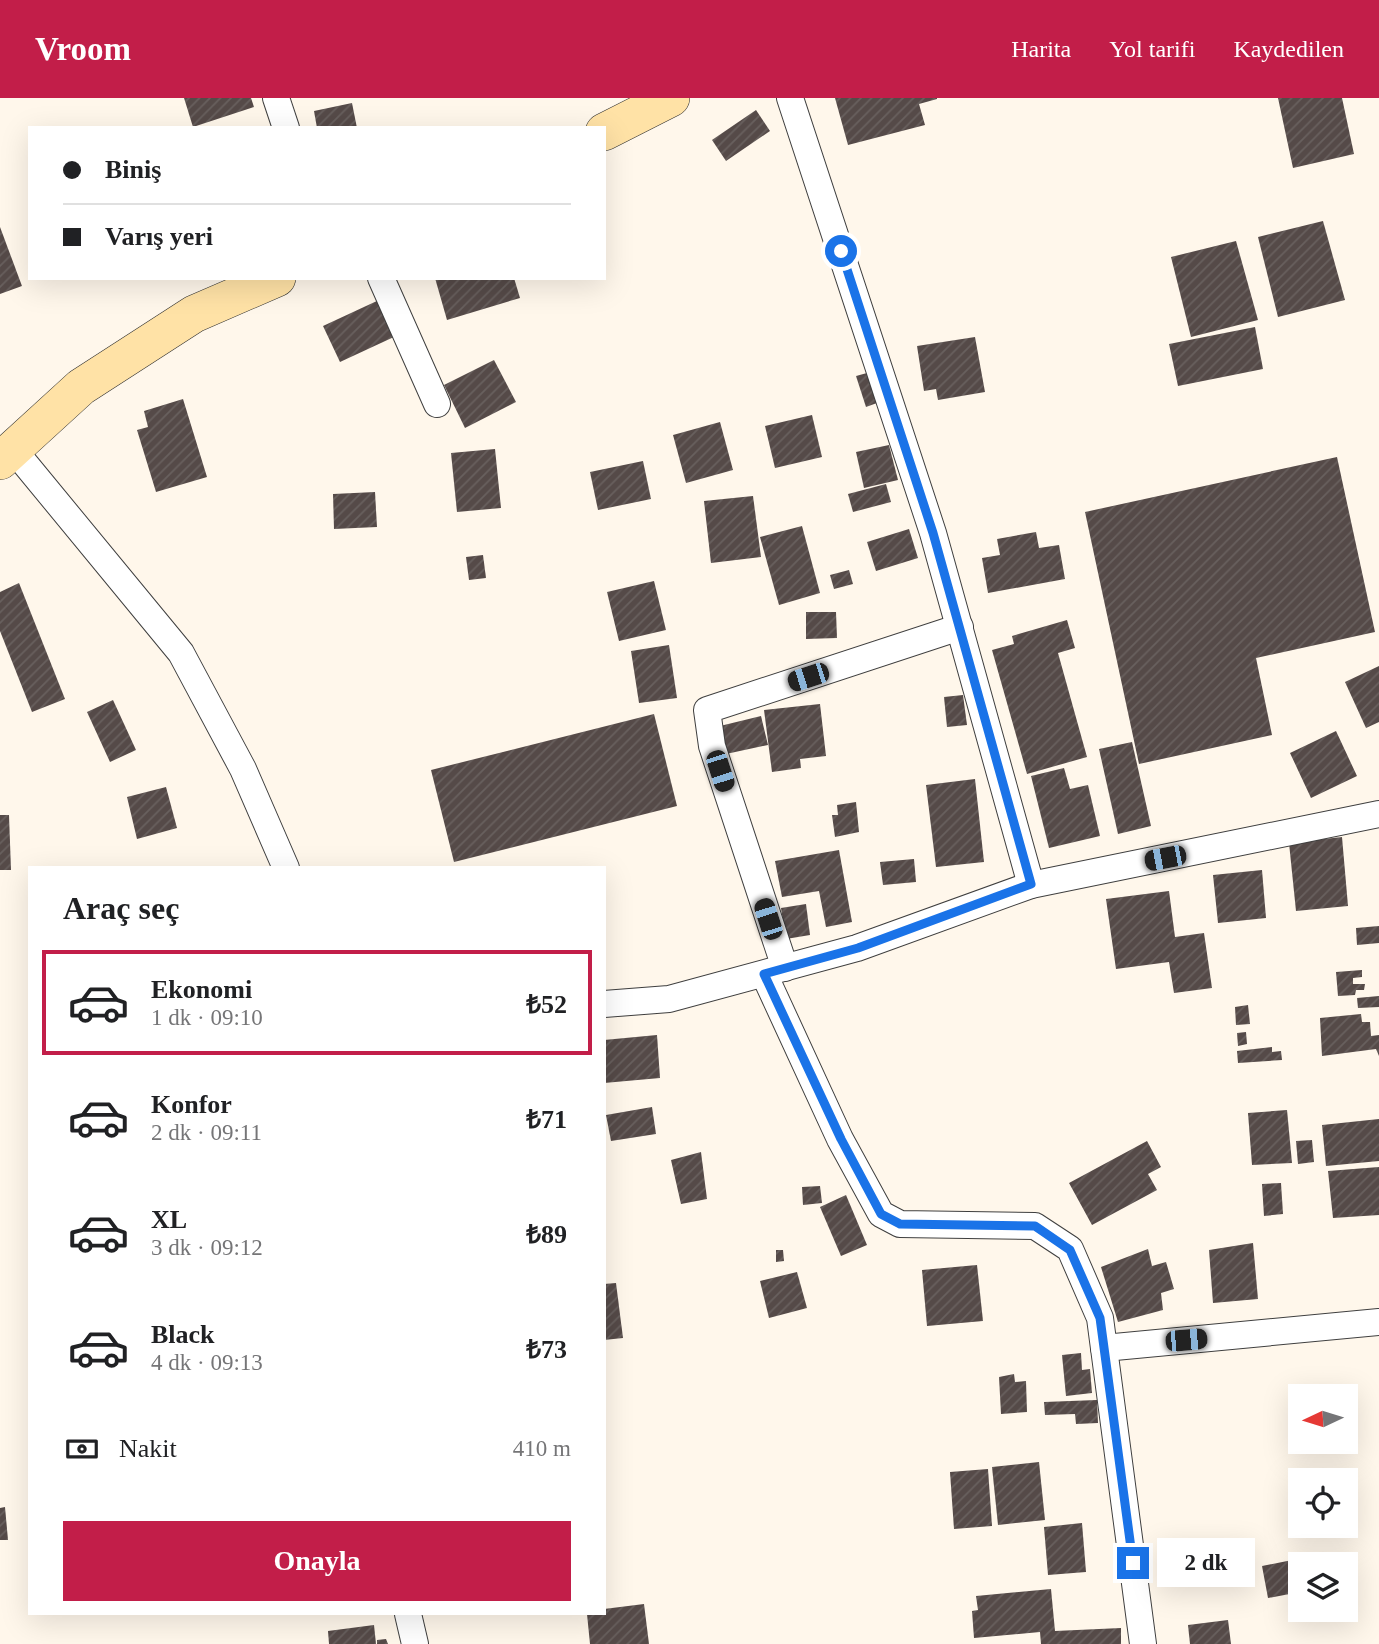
<!DOCTYPE html>
<html lang="tr">
<head>
<meta charset="utf-8">
<style>
  :root { --surface:#fff; --page:#f6f6f6; --text:#202124; --muted:#757577; --line:#e0e0e0; --accent:#c21e49 }
  body { margin:0; font-family:Georgia,serif; background:var(--page); color:var(--text); height:100vh; display:flex; flex-direction:column; font-size:26px; white-space:nowrap }
  * { box-sizing:border-box; margin:0 }
  p { font-size:23px; color:var(--muted) }
  .icon { flex:none; width:38px; height:38px; fill:none; stroke:currentColor; stroke-width:2; stroke-linecap:round; stroke-linejoin:round }
  .map { position:relative; flex:1; overflow:hidden }
  .drawer { position:absolute; left:28px; top:768px; width:578px; height:749px; display:flex; flex-direction:column; background:var(--surface); border-radius:0px; box-shadow:0 7px 28px #0002 }
  .drawer>* { flex:none }
  .guide { position:absolute; left:28px; top:28px; width:578px; height:154px; border-radius:0px; box-shadow:0 7px 28px #0002; display:grid; align-content:center; height:154px; padding:0 35px; background:var(--surface) }
  .needle { width:46px; rotate:266deg }
  .fabs { position:absolute; left:1288px; top:1286px; display:grid; gap:14px }
  .fabs a { display:grid; place-items:center; width:70px; height:70px; border-radius:0px; background:var(--surface); box-shadow:0 7px 28px #0002; font-size:35px }
  .end { position:absolute; width:32px; height:32px; margin:-16px; border:9px solid #1a73e8; background:#fff; box-shadow:0 0 0 4px #fff }
  .from { border-radius:50% }
  .bubble { position:absolute; height:49px; border-radius:0px; background:var(--surface); box-shadow:0 7px 28px #0002; font-size:23px; font-weight:700; line-height:49px; text-align:center }
  .car { position:absolute; width:21px; height:42px; margin:-21px -10px; border-radius:9px; box-shadow:0 0 5px 2px #0007; background:linear-gradient(#222 24%,#8ab4d8 0 40%,#222 0 76%,#8ab4d8 0 86%,#222 0) }
  .guide b { display:flex; align-items:center; gap:24px; height:66px; font-size:26px }
  .guide b+b { border-top:2px solid var(--line) }
  .guide i { width:18px; height:18px; background:var(--text) }
  ul { padding:0; list-style:none }
  li { display:flex; align-items:center; gap:21px; height:105px; margin:0 14px 10px; padding:0 21px; border:4px solid transparent; border-radius:0px }
  li div { flex:1 }
  li b { display:block; font-size:26px }
  li em { font-style:normal; font-weight:700 }
  li.on { border-color:var(--accent) }
  li>.icon { width:63px; height:63px; stroke-width:1.5 }
  h2 { padding:0 35px; font-size:32px; line-height:84px }
  .pay { display:flex; align-items:center; gap:18px; height:77px; padding:0 35px; font-size:26px }
  .pay p { margin-inline-start:auto }
  .button { display:flex; gap:14px; margin-top:auto; padding:14px 35px }
  .button a { flex:1; height:80px; border-radius:0px; background:var(--accent); color:#fff; font-size:28px; font-weight:700; line-height:80px; text-align:center }
  header { display:flex; align-items:center; gap:42px; box-sizing:border-box; height:98px; padding:0 35px; background:var(--accent); color:#fff }
  header strong { font-size:33px }
  nav { display:flex; gap:38px; margin-inline-start:auto; font-size:24px }
  .map>svg:first-child { display:block }
</style>
</head>
<body>
<header>
<strong>Vroom</strong>
<nav><a>Harita</a><a>Yol tarifi</a><a>Kaydedilen</a></nav>
</header>
<div class="map">
<svg width="1379" height="1546" viewBox="0 0 1379 1546">
  <defs>
    <pattern id="building-hatch" width="6" height="6" patternUnits="userSpaceOnUse" patternTransform="scale(1.75)"><rect width="6" height="6" fill="#554a48"/><path d="M-1 1l2-2M0 6l6-6M5 7l2-2" fill="none" stroke="#68605e"/></pattern>
  </defs>
  <rect width="100%" height="100%" fill="#fff7eb"/>
  <g fill="url(#building-hatch)">
    <path d="M 184,0 L 251,0 L 254,9 L 193,29 Z"/>
    <path d="M 835,0 L 937,0 L 937,1 L 919,6 L 925,27 L 848,47 Z"/>
    <path d="M 1278,0 L 1342,0 L 1354,56 L 1293,70 Z"/>
    <path d="M 352,5 L 357,30 L 317,30 L 314,13 Z"/>
    <path d="M 756,12 L 770,33 L 726,63 L 712,42 Z"/>
    <path d="M 1323,123 L 1345,202 L 1278,219 L 1258,139 Z"/>
    <path d="M 0,129 L 22,188 L 0,196 Z"/>
    <path d="M 1236,143 L 1258,222 L 1191,239 L 1171,159 Z"/>
    <path d="M 435,180 L 514,180 L 520,200 L 447,222 Z"/>
    <path d="M 379,202 L 396,238 L 340,264 L 323,228 Z"/>
    <path d="M 1255,229 L 1263,271 L 1178,288 L 1169,246 Z"/>
    <path d="M 975,239 L 985,294 L 938,302 L 936,291 L 924,293 L 917,248 Z"/>
    <path d="M 494,262 L 516,304 L 465,330 L 444,287 Z"/>
    <path d="M 867,275 L 877,305 L 866,309 L 856,278 Z"/>
    <path d="M 183,301 L 207,379 L 156,394 L 137,332 L 148,329 L 144,313 Z"/>
    <path d="M 812,317 L 822,359 L 775,370 L 765,328 Z"/>
    <path d="M 720,324 L 733,372 L 686,385 L 673,337 Z"/>
    <path d="M 889,347 L 898,382 L 864,390 L 856,354 Z"/>
    <path d="M 495,351 L 501,410 L 457,414 L 451,355 Z"/>
    <path d="M 1337,359 L 1375,534 L 1256,560 L 1272,637 L 1139,666 L 1085,414 Z"/>
    <path d="M 643,363 L 651,401 L 598,412 L 590,374 Z"/>
    <path d="M 886,386 L 891,404 L 853,414 L 848,396 Z"/>
    <path d="M 375,394 L 377,429 L 334,431 L 333,396 Z"/>
    <path d="M 753,398 L 761,459 L 711,465 L 704,403 Z"/>
    <path d="M 802,428 L 820,495 L 779,507 L 760,439 Z"/>
    <path d="M 909,431 L 918,460 L 876,473 L 867,444 Z"/>
    <path d="M 1036,434 L 1039,450 L 1059,447 L 1065,481 L 988,495 L 982,460 L 1000,457 L 997,441 Z"/>
    <path d="M 483,457 L 486,480 L 469,482 L 466,459 Z"/>
    <path d="M 849,472 L 853,486 L 834,491 L 830,477 Z"/>
    <path d="M 654,483 L 666,532 L 619,543 L 607,494 Z"/>
    <path d="M 19,485 L 65,601 L 32,614 L 0,533 L 0,494 Z"/>
    <path d="M 806,514 L 836,514 L 837,540 L 806,541 Z"/>
    <path d="M 1067,522 L 1075,550 L 1058,555 L 1087,659 L 1027,676 L 992,552 L 1014,546 L 1012,538 Z"/>
    <path d="M 669,547 L 677,600 L 639,605 L 631,553 Z"/>
    <path d="M 1379,568 L 1379,624 L 1366,630 L 1345,584 Z"/>
    <path d="M 963,597 L 967,627 L 947,629 L 944,599 Z"/>
    <path d="M 113,602 L 136,652 L 110,664 L 87,614 Z"/>
    <path d="M 820,606 L 826,658 L 800,661 L 801,670 L 772,674 L 764,612 Z"/>
    <path d="M 654,616 L 677,708 L 454,764 L 431,672 Z"/>
    <path d="M 761,618 L 768,647 L 726,656 L 720,628 Z"/>
    <path d="M 1336,633 L 1357,678 L 1311,700 L 1290,655 Z"/>
    <path d="M 1132,644 L 1151,728 L 1118,736 L 1099,651 Z"/>
    <path d="M 1064,670 L 1070,691 L 1088,687 L 1100,738 L 1049,750 L 1031,678 Z"/>
    <path d="M 975,681 L 984,764 L 936,769 L 926,687 Z"/>
    <path d="M 166,689 L 177,730 L 137,741 L 127,699 Z"/>
    <path d="M 856,704 L 859,734 L 835,739 L 832,717 L 838,717 L 837,707 Z"/>
    <path d="M 0,717 L 9,717 L 11,772 L 0,772 Z"/>
    <path d="M 1342,739 L 1348,808 L 1296,813 L 1289,745 Z"/>
    <path d="M 839,752 L 852,824 L 826,829 L 819,793 L 782,799 L 775,763 Z"/>
    <path d="M 914,761 L 916,784 L 883,787 L 880,764 Z"/>
    <path d="M 1262,772 L 1266,820 L 1218,825 L 1213,777 Z"/>
    <path d="M 1169,793 L 1175,839 L 1204,835 L 1212,890 L 1174,895 L 1169,864 L 1116,871 L 1106,801 Z"/>
    <path d="M 806,806 L 810,837 L 786,841 L 781,810 Z"/>
    <path d="M 1379,828 L 1379,845 L 1357,847 L 1356,830 Z"/>
    <path d="M 1362,872 L 1362,879 L 1353,880 L 1353,886 L 1365,886 L 1364,892 L 1356,892 L 1355,897 L 1338,898 L 1336,874 Z"/>
    <path d="M 1379,898 L 1379,909 L 1358,910 L 1357,900 Z"/>
    <path d="M 1248,907 L 1250,926 L 1236,927 L 1235,909 Z"/>
    <path d="M 1361,916 L 1362,924 L 1370,924 L 1371,938 L 1379,937 L 1379,958 L 1376,951 L 1322,958 L 1320,920 Z"/>
    <path d="M 1246,934 L 1247,946 L 1238,948 L 1237,935 Z"/>
    <path d="M 657,937 L 660,980 L 604,985 L 604,942 Z"/>
    <path d="M 1272,949 L 1272,954 L 1281,953 L 1282,962 L 1238,965 L 1237,953 Z"/>
    <path d="M 652,1009 L 656,1036 L 611,1043 L 606,1017 Z"/>
    <path d="M 1287,1012 L 1292,1065 L 1252,1067 L 1248,1015 Z"/>
    <path d="M 1379,1021 L 1379,1063 L 1326,1068 L 1322,1027 Z"/>
    <path d="M 1312,1042 L 1314,1064 L 1298,1066 L 1296,1043 Z"/>
    <path d="M 1147,1043 L 1161,1069 L 1148,1076 L 1157,1092 L 1092,1127 L 1069,1085 Z"/>
    <path d="M 701,1054 L 707,1101 L 681,1106 L 671,1062 Z"/>
    <path d="M 1379,1069 L 1379,1117 L 1333,1120 L 1328,1073 Z"/>
    <path d="M 1281,1085 L 1283,1116 L 1264,1118 L 1262,1086 Z"/>
    <path d="M 820,1088 L 822,1105 L 803,1107 L 802,1089 Z"/>
    <path d="M 846,1097 L 867,1147 L 841,1158 L 820,1109 Z"/>
    <path d="M 1253,1145 L 1258,1201 L 1213,1205 L 1209,1152 Z"/>
    <path d="M 1148,1151 L 1152,1168 L 1166,1164 L 1174,1191 L 1161,1195 L 1163,1212 L 1118,1224 L 1101,1169 Z"/>
    <path d="M 776,1152 L 783,1152 L 784,1163 L 776,1164 Z"/>
    <path d="M 977,1167 L 983,1223 L 927,1228 L 922,1172 Z"/>
    <path d="M 797,1174 L 807,1210 L 769,1220 L 760,1183 Z"/>
    <path d="M 616,1185 L 623,1240 L 604,1242 L 604,1186 Z"/>
    <path d="M 1081,1255 L 1082,1272 L 1090,1271 L 1092,1295 L 1066,1298 L 1062,1257 Z"/>
    <path d="M 1014,1276 L 1015,1284 L 1026,1283 L 1027,1314 L 1001,1316 L 999,1279 Z"/>
    <path d="M 1097,1302 L 1098,1325 L 1076,1326 L 1075,1316 L 1045,1317 L 1044,1304 Z"/>
    <path d="M 1039,1364 L 1045,1422 L 998,1427 L 992,1369 Z"/>
    <path d="M 988,1371 L 992,1428 L 954,1431 L 950,1374 Z"/>
    <path d="M 5,1409 L 8,1442 L 0,1442 L 0,1410 Z"/>
    <path d="M 1082,1425 L 1086,1474 L 1048,1477 L 1044,1429 Z"/>
    <path d="M 1307,1459 L 1309,1466 L 1300,1466 L 1300,1494 L 1268,1500 L 1262,1468 Z"/>
    <path d="M 1347,1459 L 1350,1483 L 1346,1483 L 1346,1466 L 1325,1466 L 1324,1462 Z"/>
    <path d="M 1051,1491 L 1055,1533 L 1121,1530 L 1121,1546 L 1041,1546 L 1040,1534 L 974,1540 L 972,1513 L 978,1512 L 976,1498 Z"/>
    <path d="M 644,1506 L 649,1546 L 590,1546 L 587,1516 L 604,1516 L 604,1511 Z"/>
    <path d="M 1228,1522 L 1231,1546 L 1190,1546 L 1188,1527 Z"/>
    <path d="M 374,1527 L 376,1546 L 329,1546 L 328,1533 Z"/>
    <path d="M 386,1541 L 388,1546 L 377,1546 L 377,1542 Z"/>
  </g>
  <g fill="none" stroke-linecap="round" stroke-linejoin="round">
    <defs>
      <g id="street">
        <path d="M 276,0 L 286,30"/>
        <path d="M 790,0 L 933,435 L 1031,787"/>
        <path d="M 381,180 L 437,306"/>
        <path d="M 13,351 L 181,555 L 243,671 L 286,770"/>
        <path d="M 785,870 L 712,648 L 707,612 L 960,529"/>
        <path d="M 764,876 L 840,1041 L 881,1116 L 900,1126 L 1035,1128 L 1070,1151 L 1100,1220 L 1143,1546"/>
        <path d="M 604,906 L 669,901 L 857,850 L 1031,787 L 1379,716"/>
        <path d="M 1104,1250 L 1379,1224"/>
        <path d="M 408,1516 L 415,1546"/>
      </g>
      <g id="secondary">
        <path d="M 604,34 L 671,0"/>
        <path d="M 0,363 L 81,289 L 194,216 L 277,180"/>
      </g>
    </defs>
    <use href="#street" stroke="#3f3f3f" stroke-width="28"/>
    <use href="#secondary" stroke="#2e2e2e" stroke-width="38"/>
    <use href="#street" stroke="#fff" stroke-width="26"/>
    <use href="#secondary" stroke="#ffe2a6" stroke-width="37"/>
  </g>
  <g fill="none" stroke-linecap="round" stroke-linejoin="round">
    <path stroke="#1a73e8" stroke-width="9" d="M 841,153 L 933,435 L 1031,786 L 858,850 L 764,876 L 841,1041 L 881,1116 L 900,1126 L 1035,1128 L 1070,1152 L 1100,1220 L 1133,1465"/>
  </g>
</svg>
<div class="fabs">
<a><svg class="needle" viewBox="-14 -14 28 28"><path d="M0-13l5 13h-10z" fill="#e53935"/><path d="M0 13l5-13h-10z" fill="#757577"/></svg></a>
<a><svg class="icon" aria-label="locate" viewBox="0 0 24 24"><circle cx="12" cy="12" r="6"/><path d="M12 2v4M12 18v4M2 12h4M18 12h4"/></svg></a>
<a><svg class="icon" aria-label="layers" viewBox="0 0 24 24"><path d="M12 4l9 5-9 5-9-5zM3 14l9 5 9-5"/></svg></a>
</div>
<i class="end from" style="left:841px;top:153px"></i>
<i class="end" style="left:1133px;top:1465px"></i>
<div class="bubble" style="left:1157px;top:1440px;width:98px">2 dk</div>
<i class="car" style="left:808px;top:579px;rotate:252deg"></i>
<i class="car" style="left:720px;top:673px;rotate:162deg"></i>
<i class="car" style="left:1165px;top:760px;rotate:259deg"></i>
<i class="car" style="left:768px;top:821px;rotate:342deg"></i>
<i class="car" style="left:1186px;top:1242px;rotate:85deg"></i>
<div class="guide">
<b><i class="from"></i>Biniş</b>
<b><i></i>Varış yeri</b>
</div>
<section class="drawer">
<h2>Araç seç</h2>
<ul>
<li class="on"><svg class="icon" aria-label="car" viewBox="0 0 24 24"><path d="M5 17H2v-5l4-1 3-4h7l3 4 3 1v5h-3M9 17h6M6 11h13"/><circle cx="7" cy="17" r="2"/><circle cx="17" cy="17" r="2"/></svg><div><b>Ekonomi</b><p>1 dk · 09:10</p></div><em>₺52</em></li>
<li><svg class="icon" aria-label="car" viewBox="0 0 24 24"><path d="M5 17H2v-5l4-1 3-4h7l3 4 3 1v5h-3M9 17h6M6 11h13"/><circle cx="7" cy="17" r="2"/><circle cx="17" cy="17" r="2"/></svg><div><b>Konfor</b><p>2 dk · 09:11</p></div><em>₺71</em></li>
<li><svg class="icon" aria-label="car" viewBox="0 0 24 24"><path d="M5 17H2v-5l4-1 3-4h7l3 4 3 1v5h-3M9 17h6M6 11h13"/><circle cx="7" cy="17" r="2"/><circle cx="17" cy="17" r="2"/></svg><div><b>XL</b><p>3 dk · 09:12</p></div><em>₺89</em></li>
<li><svg class="icon" aria-label="car" viewBox="0 0 24 24"><path d="M5 17H2v-5l4-1 3-4h7l3 4 3 1v5h-3M9 17h6M6 11h13"/><circle cx="7" cy="17" r="2"/><circle cx="17" cy="17" r="2"/></svg><div><b>Black</b><p>4 dk · 09:13</p></div><em>₺73</em></li>
</ul>
<div class="pay"><svg class="icon" aria-label="cash" viewBox="0 0 24 24"><path d="M3 7h18v10H3z"/><circle cx="12" cy="12" r="2"/></svg>Nakit<p>410 m</p></div>
<div class="button"><a>Onayla</a></div>
</section>
</div>
</body>
</html>
